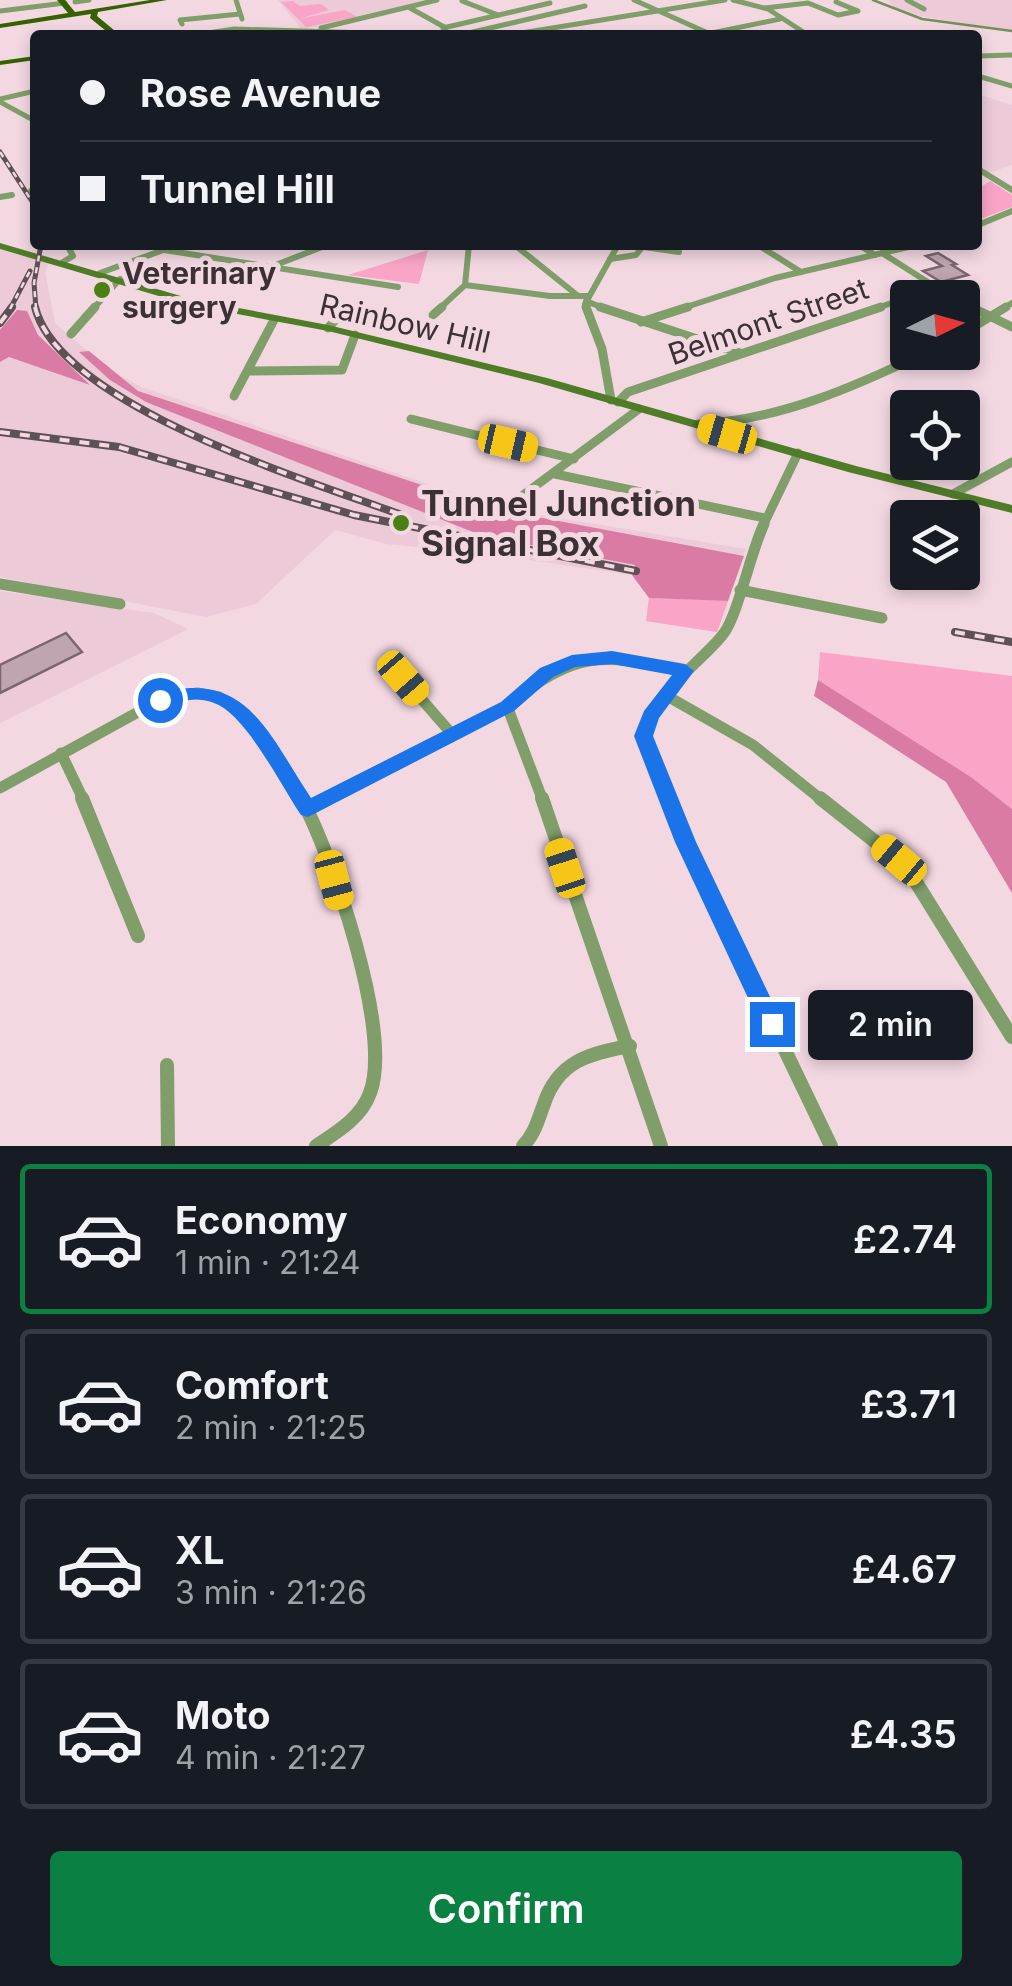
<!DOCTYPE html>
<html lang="en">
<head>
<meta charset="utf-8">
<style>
  :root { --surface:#171b24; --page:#20242c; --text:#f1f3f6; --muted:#9ea1a6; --line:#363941; --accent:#0b8043 }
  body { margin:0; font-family:Inter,sans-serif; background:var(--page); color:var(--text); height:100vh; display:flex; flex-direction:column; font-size:38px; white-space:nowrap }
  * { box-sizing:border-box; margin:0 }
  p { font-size:32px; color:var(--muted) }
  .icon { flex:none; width:55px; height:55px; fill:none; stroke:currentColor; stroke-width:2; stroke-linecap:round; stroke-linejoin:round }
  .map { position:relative; height:1146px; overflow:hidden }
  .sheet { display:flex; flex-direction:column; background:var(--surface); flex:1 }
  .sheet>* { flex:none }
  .top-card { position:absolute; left:30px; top:30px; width:952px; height:220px; border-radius:10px; box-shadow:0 5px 15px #0003; display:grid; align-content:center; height:220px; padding:0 50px; background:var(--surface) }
  .needle { width:65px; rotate:85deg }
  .buttons { position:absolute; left:890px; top:280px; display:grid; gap:20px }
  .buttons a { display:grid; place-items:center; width:90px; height:90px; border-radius:10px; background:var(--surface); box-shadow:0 5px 15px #0003; font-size:50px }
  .end { position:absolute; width:45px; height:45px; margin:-22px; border:12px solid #1a73e8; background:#fff; box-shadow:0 0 0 5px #fff }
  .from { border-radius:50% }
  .bubble { position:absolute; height:70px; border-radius:10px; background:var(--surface); box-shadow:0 5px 15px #0003; font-size:32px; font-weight:600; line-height:70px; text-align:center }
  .car { position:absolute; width:30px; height:60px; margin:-30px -15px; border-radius:12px; box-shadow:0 0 8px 2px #0007; background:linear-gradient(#f5c518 24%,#345 0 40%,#f5c518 0 76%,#345 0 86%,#f5c518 0) }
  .top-card b { display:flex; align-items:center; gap:35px; height:95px; font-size:38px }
  .top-card b+b { border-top:2px solid var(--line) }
  .top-card i { width:25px; height:25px; background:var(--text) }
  ul { padding:18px 0 0; list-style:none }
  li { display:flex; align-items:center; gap:30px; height:150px; margin:0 20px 15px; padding:0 30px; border:5px solid var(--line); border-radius:10px }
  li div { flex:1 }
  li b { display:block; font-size:38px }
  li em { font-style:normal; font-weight:600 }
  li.current { border-color:var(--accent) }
  li>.icon { width:90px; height:90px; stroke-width:1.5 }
  .primary-button { display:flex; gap:20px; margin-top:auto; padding:20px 50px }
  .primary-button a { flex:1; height:115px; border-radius:10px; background:var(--accent); color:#fff; font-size:40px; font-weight:600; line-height:115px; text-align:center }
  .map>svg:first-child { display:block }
</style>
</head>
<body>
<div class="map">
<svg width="1012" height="1146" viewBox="0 0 1012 1146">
  <rect width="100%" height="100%" fill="#f3d8e2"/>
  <g fill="#eccad7">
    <path d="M 278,0 L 435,0 L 302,30 Z"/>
    <path d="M 887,0 L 1012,0 L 1012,31 L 925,17 L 897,10 Z"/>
    <path d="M 978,94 L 1012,105 L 1012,165 L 988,173 L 978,167 Z"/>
    <path d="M 0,250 L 49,263 L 45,272 L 55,323 L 107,368 L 141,387 L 499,508 L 746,549 L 717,632 L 646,621 L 649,598 L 632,575 L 480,553 L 386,544 L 335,530 L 256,604 L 206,617 L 0,577 Z"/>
    <path d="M 0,591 L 154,613 L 188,629 L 0,723 Z"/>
  </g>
  <g fill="#faa4c7">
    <path d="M 293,1 L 300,6 L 321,4 L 329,10 L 298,19 L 345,10 L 357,17 L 306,27 L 281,2 Z"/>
    <path d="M 990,181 L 1012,195 L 1012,207 L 978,220 L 978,189 Z"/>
    <path d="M 428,250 L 419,284 L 348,275 Z"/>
    <path d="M 649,598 L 728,601 L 717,632 L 646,621 Z"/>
    <path d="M 820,652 L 1012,676 L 1012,809 L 971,777 L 818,680 Z"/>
  </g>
  <g fill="#da7ba3">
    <path d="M 17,310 L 27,311 L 38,335 L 90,385 L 9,357 L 0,362 L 0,330 Z"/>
    <path d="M 89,351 L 138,391 L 437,490 L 505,511 L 744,556 L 728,601 L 649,598 L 632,575 L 635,565 L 483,536 L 146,402 L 110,380 L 79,352 Z"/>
    <path d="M 818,680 L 971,777 L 1012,809 L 1012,893 L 946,782 L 814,696 Z"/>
  </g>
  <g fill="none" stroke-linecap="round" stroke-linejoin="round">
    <path stroke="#729157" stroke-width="2.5" d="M 873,0 L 922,19 L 1012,31"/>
  </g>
  <g fill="#bfa5af" stroke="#7c656e" stroke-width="2.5">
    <path d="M 938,253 L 956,264 L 952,265 L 968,275 L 941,282 L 923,271 L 942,266 L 926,256 Z"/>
    <path d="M 66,633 L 82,652 L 0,693 L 0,665 Z"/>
  </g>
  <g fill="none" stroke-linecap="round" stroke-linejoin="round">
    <g stroke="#7f9e69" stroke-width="5">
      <path d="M 236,0 L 242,19"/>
      <path d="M 634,0 L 708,33"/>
      <path d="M 733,0 L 768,9 L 808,35"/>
      <path d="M 907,0 L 924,9"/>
      <path d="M 462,1 L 498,15"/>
      <path d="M 75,2 L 89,0"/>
      <path d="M 410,8 L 446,28"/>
      <path d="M 765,8 L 808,3 L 838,15 L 858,11 L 836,2"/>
      <path d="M 0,11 L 65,3"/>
      <path d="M 182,24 L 180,20 L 240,14"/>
      <path d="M 321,28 L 437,0"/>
      <path d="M 443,28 L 550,3"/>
      <path d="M 195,35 L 234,29 L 432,35"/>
      <path d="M 460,35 L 585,6"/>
      <path d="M 509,35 L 725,0"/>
      <path d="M 702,35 L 780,19"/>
      <path d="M 978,56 L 1012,55"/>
      <path d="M 978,76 L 1012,86"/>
      <path d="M 0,99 L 35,91"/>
      <path d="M 0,102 L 35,121"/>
    </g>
    <g stroke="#7f9e69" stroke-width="6">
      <path d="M 978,169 L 1012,190"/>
      <path d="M 31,191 L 35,191"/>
      <path d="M 0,197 L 12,195"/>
      <path d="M 978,225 L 1012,211"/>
      <path d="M 758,245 L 801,272"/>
      <path d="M 859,245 L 875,255"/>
      <path d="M 516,246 L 577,295"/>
      <path d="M 644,247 L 679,252"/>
      <path d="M 164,250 L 398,287"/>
      <path d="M 882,253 L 953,298"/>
      <path d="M 610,259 L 636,255 L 644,245"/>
      <path d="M 63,262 L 73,256 L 67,245"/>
      <path d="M 268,268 L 327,245"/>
      <path d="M 100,273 L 177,245"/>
      <path d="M 465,285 L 550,296 L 588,296"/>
      <path d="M 465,285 L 469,245"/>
      <path d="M 586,301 L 606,309"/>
      <path d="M 962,302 L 976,309"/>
      <path d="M 93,309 L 120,279"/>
      <path d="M 345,309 L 350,303"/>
      <path d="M 439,309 L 465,285"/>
      <path d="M 587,309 L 585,304 L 618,245"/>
      <path d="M 680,309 L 775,278 L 917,245"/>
      <path d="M 874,309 L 936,288"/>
      <path d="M 1002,309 L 1012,303"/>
    </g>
    <g stroke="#7f9e69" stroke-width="9">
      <path d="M 586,307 L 602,349 L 611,400"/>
      <path d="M 600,307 L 740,353"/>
      <path d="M 971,307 L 1012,327"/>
      <path d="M 433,315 L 442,307"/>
      <path d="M 641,322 L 688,307"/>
      <path d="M 328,328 L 347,307"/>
      <path d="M 71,334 L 95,307"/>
      <path d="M 962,334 L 1006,307"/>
      <path d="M 250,371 L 342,370 L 355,335"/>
      <path d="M 234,396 L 274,320"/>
      <path d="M 618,402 L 628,392 L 881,307"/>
      <path d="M 411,419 L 574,459"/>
      <path d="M 698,424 C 780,420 854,387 927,352"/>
      <path d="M 555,474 L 765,518"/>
      <path d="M 953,494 L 1012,462"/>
      <path d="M 507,507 L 639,409"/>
      <path d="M 763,526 L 798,453"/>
    </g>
    <g stroke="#7f9e69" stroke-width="11">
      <path d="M 0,584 L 120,604"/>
      <path d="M 740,590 L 882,618"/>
      <path d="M 403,678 L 451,733"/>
      <path d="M 667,696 L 753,745 L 823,801"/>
      <path d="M 61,753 L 84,801"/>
      <path d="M 0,788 L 160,700 L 197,693 L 219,697 L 243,715 L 268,746 L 302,801"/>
      <path d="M 324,801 L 507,706"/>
      <path d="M 543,801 L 507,706 C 578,649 600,654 685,671"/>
      <path d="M 669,801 C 663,786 644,750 645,735 C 646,697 704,661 724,633 C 738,614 751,551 764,524"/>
    </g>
    <g stroke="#7f9e69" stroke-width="14">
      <path d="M 82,798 L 138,936"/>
      <path d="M 301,798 C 332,855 393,1032 370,1093 C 361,1118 337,1132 316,1146"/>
      <path d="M 542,798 L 661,1146"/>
      <path d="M 668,798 L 685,842 L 831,1146"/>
      <path d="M 820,798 L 906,866 L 1012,1037"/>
      <path d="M 308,809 L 329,798"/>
      <path d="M 167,1065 L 168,1146"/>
      <path d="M 523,1146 C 535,1134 538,1119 544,1104 C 558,1061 590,1053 630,1046"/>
    </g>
    <path fill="#4f7d27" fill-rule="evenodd" d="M 0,243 L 191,299 L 328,325 L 547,378 L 856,466 L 1012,505 L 1012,513 L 848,472 L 539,383 L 328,331 L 189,305 L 0,249 Z"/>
    <g fill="#356200" fill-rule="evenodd">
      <path d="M 57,0 L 65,0 L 75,12 L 150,0 L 167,0 L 98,12 L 97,16 L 120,35 L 111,35 L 90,18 L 91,14 L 0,28 L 0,24 L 68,13 Z"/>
      <path d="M 35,56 L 35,60 L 0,65 L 0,61 Z"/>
    </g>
    <defs>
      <g id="rail-far1">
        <path d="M 0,152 L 35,206"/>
        <path d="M 10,309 L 30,271"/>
        <path d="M 36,309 L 34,283 L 41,245"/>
      </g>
      <g id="rail">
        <path d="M 35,307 C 59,405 310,481 399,514"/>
        <path d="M 0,323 L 12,307"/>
        <path d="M 0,432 L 119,447 L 354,515 L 636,571"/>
        <path d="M 955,632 L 1012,642"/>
      </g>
    </defs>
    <use href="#rail-far1" stroke="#5e5156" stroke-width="5"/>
    <use href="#rail" stroke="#5e5156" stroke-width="8"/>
    <use href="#rail-far1" stroke="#f3d8e2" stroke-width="2.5" stroke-dasharray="6" stroke-linecap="butt"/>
    <use href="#rail" stroke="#f3d8e2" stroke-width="4" stroke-dasharray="10" stroke-linecap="butt"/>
  </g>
  <path fill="#1a73e8" d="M 612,651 L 685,664 L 694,671 L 659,718 L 653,736 L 696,842 L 783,1024 L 780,1032 L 772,1035 L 764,1032 L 675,842 L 634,736 L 644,711 L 672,675 L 612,664 L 575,667 L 553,677 L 514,711 L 308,817 L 301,815 C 281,786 246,714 214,703 C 195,696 178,701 160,707 L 151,700 L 153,695 C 246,666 267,732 311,798 L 501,702 L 540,668 L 572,655 Z"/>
  <g fill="#4b8015" stroke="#f3d8e2" stroke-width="4">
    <circle cx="102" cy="290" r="10"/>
    <circle cx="401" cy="523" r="10"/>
  </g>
  <g text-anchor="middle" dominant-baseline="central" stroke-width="10" stroke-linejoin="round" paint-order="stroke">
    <g font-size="30" font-weight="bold" fill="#3b3135" stroke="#f3d8e2" text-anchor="start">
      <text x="122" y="273">Veterinary<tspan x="122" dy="34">surgery</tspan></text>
    </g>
    <g font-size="30" fill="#3b3135" stroke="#f3d8e2">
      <text transform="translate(768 321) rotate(-19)">Belmont Street</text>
      <text transform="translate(405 323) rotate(13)">Rainbow Hill</text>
    </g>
    <g font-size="35" font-weight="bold" fill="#3b3135" stroke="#f3d8e2" text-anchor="start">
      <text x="421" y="503">Tunnel Junction<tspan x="421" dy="40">Signal Box</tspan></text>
    </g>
  </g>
</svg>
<div class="buttons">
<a><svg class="needle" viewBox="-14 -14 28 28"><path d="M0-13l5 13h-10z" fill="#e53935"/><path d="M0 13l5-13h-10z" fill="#9ea1a6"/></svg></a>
<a><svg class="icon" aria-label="locate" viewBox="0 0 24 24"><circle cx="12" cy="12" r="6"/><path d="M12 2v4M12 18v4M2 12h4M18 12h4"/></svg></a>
<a><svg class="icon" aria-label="layers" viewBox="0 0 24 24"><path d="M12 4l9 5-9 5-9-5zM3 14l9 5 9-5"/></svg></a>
</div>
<i class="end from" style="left:160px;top:700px"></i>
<i class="end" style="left:772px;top:1024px"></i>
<div class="bubble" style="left:808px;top:990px;width:165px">2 min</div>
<i class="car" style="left:727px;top:434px;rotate:286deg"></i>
<i class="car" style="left:508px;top:443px;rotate:103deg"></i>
<i class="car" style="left:403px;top:678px;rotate:139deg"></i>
<i class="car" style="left:899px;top:860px;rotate:310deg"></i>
<i class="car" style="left:565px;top:868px;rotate:342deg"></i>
<i class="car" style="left:334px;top:880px;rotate:165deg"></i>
<div class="top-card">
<b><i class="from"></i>Rose Avenue</b>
<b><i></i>Tunnel Hill</b>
</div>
</div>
<section class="sheet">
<ul>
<li class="current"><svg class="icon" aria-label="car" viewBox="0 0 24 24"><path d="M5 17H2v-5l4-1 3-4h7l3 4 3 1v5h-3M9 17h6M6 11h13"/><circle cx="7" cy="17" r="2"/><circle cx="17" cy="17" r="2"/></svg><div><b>Economy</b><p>1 min · 21:24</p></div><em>£2.74</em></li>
<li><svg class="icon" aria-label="car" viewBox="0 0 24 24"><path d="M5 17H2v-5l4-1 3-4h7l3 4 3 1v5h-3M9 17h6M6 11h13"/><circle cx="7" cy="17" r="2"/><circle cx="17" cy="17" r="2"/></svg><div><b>Comfort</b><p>2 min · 21:25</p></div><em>£3.71</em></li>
<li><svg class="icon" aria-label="car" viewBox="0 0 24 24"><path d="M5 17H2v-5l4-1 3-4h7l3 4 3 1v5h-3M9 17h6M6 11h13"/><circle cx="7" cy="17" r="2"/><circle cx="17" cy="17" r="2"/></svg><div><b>XL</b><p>3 min · 21:26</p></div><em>£4.67</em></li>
<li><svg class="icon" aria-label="car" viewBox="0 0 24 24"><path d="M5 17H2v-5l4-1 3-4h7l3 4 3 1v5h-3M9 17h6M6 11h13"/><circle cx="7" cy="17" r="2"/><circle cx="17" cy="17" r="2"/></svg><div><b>Moto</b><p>4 min · 21:27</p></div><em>£4.35</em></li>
</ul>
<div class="primary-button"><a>Confirm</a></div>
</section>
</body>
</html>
